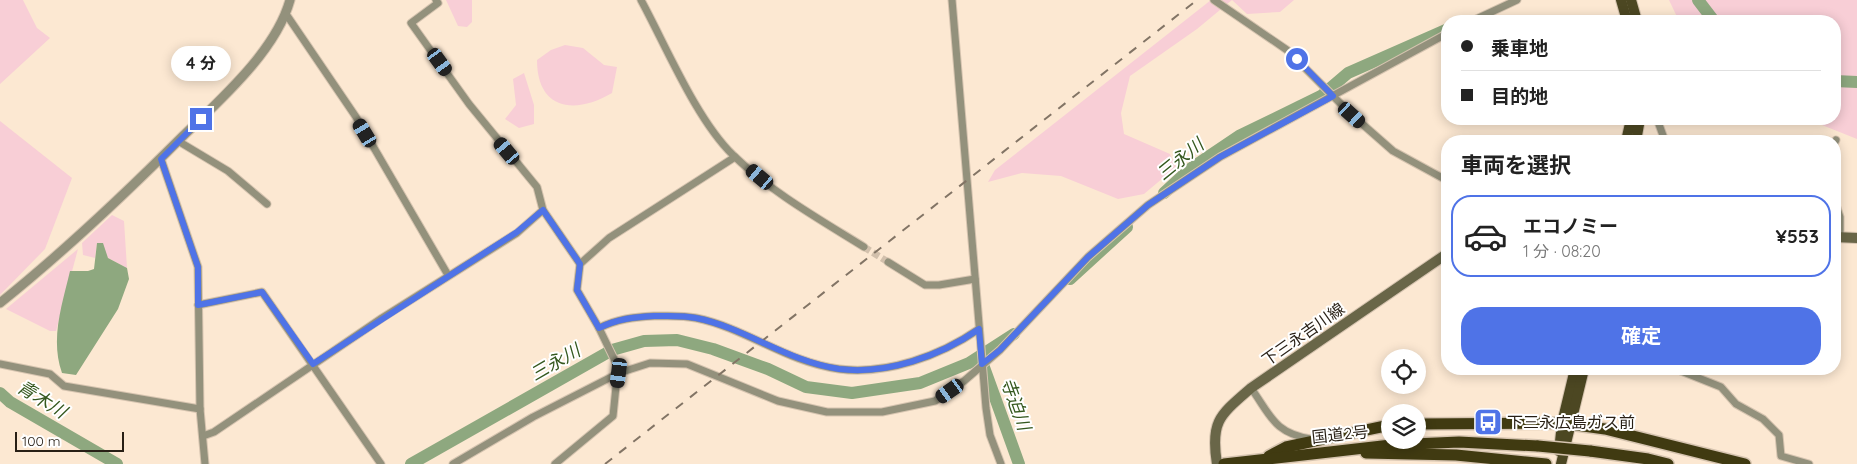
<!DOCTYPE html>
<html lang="ja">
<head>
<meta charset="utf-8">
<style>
  :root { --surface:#fff; --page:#f6f6f6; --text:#222; --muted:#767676; --line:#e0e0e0; --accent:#4f73e7 }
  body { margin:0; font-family:Quicksand,"Noto Sans JP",sans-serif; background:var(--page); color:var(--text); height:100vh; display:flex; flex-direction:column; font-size:19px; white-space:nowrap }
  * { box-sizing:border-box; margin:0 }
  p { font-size:16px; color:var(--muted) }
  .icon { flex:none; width:28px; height:28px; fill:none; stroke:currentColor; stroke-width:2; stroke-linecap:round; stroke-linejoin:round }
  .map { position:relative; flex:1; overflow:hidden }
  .details { position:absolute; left:1441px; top:135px; width:400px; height:240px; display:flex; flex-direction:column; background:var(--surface); border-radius:20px; box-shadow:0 2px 12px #0003 }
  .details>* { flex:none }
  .banner { position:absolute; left:1441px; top:15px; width:400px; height:110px; border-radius:20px; box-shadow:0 2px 12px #0003; display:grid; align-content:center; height:110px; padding:0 20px; background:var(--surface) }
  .buttons { position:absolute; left:1381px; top:349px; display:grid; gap:10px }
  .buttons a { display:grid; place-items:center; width:45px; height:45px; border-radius:50%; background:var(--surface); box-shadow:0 2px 12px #0003; font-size:25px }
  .scale { position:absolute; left:15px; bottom:12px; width:109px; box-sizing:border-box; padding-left:5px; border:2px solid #281f15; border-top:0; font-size:14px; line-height:18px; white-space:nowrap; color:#281f15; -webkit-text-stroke:4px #fff; paint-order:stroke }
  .end { position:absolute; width:22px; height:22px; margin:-11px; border:6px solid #4f73e7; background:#fff; box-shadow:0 0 0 2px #fff }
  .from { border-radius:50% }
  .bubble { position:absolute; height:35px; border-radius:18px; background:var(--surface); box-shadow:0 2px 12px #0003; font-size:16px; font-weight:700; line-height:35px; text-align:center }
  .car { position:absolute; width:15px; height:30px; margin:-15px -8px; border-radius:6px; box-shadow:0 0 4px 1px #0007; background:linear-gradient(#222 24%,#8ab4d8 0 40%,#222 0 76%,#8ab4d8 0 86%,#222 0) }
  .banner b { display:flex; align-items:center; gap:18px; height:48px; font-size:19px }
  .banner b+b { border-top:1px solid var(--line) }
  .banner i { width:12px; height:12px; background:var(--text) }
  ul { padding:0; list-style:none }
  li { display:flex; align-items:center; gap:15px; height:82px; margin:0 10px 8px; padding:0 10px; border:2px solid transparent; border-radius:20px }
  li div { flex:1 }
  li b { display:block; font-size:19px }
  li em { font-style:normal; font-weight:700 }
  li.current { border-color:var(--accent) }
  li>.icon { width:45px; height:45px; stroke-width:1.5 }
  h2 { padding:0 20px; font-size:22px; line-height:60px }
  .button { display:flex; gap:10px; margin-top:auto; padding:10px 20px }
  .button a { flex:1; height:58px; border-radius:20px; background:var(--accent); color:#fff; font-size:20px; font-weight:700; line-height:58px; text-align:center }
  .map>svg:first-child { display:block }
</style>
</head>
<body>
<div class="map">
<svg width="1857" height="464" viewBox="0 0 1857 464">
  <rect width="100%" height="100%" fill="#fce8d2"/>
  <g fill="#f8ced6">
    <path d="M 0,0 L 23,0 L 37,28 L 50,38 L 0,84 Z"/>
    <path d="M 446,0 L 472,0 L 472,22 L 467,27 L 458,26 Z"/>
    <path d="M 1211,0 L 1294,0 L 1280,12 L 1247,14 L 1232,0 L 1197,29 L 1130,76 L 1121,113 L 1124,134 L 1170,154 L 1176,167 L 1144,194 L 1118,199 L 1061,176 L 1022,173 L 988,182 L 995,170 Z"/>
    <path d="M 1669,0 L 1857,0 L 1857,139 L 1807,119 L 1835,119 L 1835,21 L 1679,21 Z"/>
    <path d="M 565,45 L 583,48 L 604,65 L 617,67 L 612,93 C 575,115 537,110 537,60 L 551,50 Z"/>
    <path d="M 524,73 L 534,105 L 534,124 L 519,128 L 505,119 L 516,105 L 513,79 Z"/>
    <path d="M 0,121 L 72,178 L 45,249 L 0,295 Z"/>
    <path d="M 112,215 L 124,221 L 127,268 L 108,258 L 97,243 L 95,258 L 83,255 L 82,243 Z"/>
    <path d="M 78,249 L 56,331 L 50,331 L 6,309 Z"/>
  </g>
  <path fill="#8ea87f" d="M 97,243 L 103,243 L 108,258 L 127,268 L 129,279 L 118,309 L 76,375 L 62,373 C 50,339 62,305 70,271 L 88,271 L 94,269 Z"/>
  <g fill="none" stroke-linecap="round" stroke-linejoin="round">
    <g stroke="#8ea87f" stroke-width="12">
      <path d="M 1698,0 L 1714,21"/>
      <path d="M 1835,81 L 1857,82"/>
      <path d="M 1164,193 L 1190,169 L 1239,136 L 1321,96 L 1348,73 L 1448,29"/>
      <path d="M 1070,279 L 1127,227"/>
      <path d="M 981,359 L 1019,464"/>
      <path d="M 0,393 L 10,402 L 117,464"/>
      <path d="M 411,464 L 612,350 L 644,341 L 677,340 L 713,349 L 768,369 L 806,387 L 852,393 L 920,383 L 969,363 L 1014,334"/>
    </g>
    <path stroke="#d2c0ac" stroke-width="7" stroke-dasharray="7 3.5" stroke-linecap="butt" d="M 864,247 L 888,262"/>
    <defs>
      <g id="minor">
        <path d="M 436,0 L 438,3 L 411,23 L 469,104 L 537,187 L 543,210 L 580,264 L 577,290 L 599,328 L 618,367 L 613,416 L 555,464"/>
        <path d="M 641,0 C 666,46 696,119 733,155 C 771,192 819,219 864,247"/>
        <path d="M 952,0 L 986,408 L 990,435 L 1001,464"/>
        <path d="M 1214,0 L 1287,50 L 1352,115 L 1393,151 L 1448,181"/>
        <path d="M 286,14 L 356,117 L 448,275"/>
        <path d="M 1472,21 L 1517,0"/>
        <path d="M 1657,119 L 1665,141"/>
        <path d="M 178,141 L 228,171 L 267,204"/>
        <path d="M 1835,142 L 1836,140"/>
        <path d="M 161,159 L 198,267 L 200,409 L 205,464"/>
        <path d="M 1835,202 L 1840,217 L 1840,237"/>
        <path d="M 888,262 L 925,285 L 939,285 L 975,279"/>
        <path d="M 580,264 L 609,238 L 735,157"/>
        <path d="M 198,305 L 262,292 L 381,464"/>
        <path d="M 599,328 C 617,319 634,317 654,316 C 668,316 682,315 696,318 C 746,328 786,362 839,369 C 887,375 940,356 979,329"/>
        <path d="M 0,364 L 50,374 L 64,386 L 200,409"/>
        <path d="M 1676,369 L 1721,387 L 1736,404 L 1763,419 L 1779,435 L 1781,456 L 1809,464"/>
        <path d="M 1251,388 C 1271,416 1274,433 1311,439"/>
        <path d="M 203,436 L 214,432 L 382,318 L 517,233 L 543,210"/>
        <path d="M 453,464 L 533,417 L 619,373 L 650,363 L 687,364 L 778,401 L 827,412 L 882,412 L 935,401 L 964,381 L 1000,350 L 1088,257 L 1148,205 L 1220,157 L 1448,33"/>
      </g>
      <path id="tertiary" d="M 0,303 C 65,251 124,195 183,136 C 220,100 276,51 290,0"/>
      <g id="secondary">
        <path d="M 1835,237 L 1857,238"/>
        <path d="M 1217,464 C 1210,421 1220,415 1251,388 L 1448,253"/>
      </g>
      <g id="primary">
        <path d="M 1621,0 L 1627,21"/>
        <path d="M 1631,0 L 1637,21"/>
        <path d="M 1626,141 L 1631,119"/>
        <path d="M 1636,141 L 1640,119"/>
        <path d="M 1559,451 L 1562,423 L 1575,369"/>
        <path d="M 1561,464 L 1584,369"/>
      </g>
      <g id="trunk">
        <path d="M 1418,424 L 1562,423 L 1605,429 L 1745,464"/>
        <path d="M 1590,451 L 1648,459 L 1668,464"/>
        <path d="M 1366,453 L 1456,455 L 1546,464"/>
        <path d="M 1269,456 L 1286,447 L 1390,425"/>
        <path d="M 1224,464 L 1391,445 L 1459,442 L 1538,446"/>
      </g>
    </defs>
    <use href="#minor" stroke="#d6c4b0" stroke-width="9"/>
    <use href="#tertiary" stroke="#d6c4b0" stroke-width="11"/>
    <use href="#secondary" stroke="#d6c4b0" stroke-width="12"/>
    <use href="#primary" stroke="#d6c4b0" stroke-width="12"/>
    <use href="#trunk" stroke="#d6c4b0" stroke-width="14"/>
    <use href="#minor" stroke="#93917c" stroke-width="7"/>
    <use href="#tertiary" stroke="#93917c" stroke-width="9"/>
    <use href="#secondary" stroke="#696648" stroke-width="10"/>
    <use href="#primary" stroke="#4c4722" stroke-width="10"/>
    <use href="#trunk" stroke="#403a11" stroke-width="11"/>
    <path stroke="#827465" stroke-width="2" stroke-dasharray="9 9" stroke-linecap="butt" d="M 605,464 L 1197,0"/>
    <defs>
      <path id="trunk-bridge" d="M 1538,446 L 1590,451"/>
    </defs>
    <use href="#trunk-bridge" stroke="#d6c4b0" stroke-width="14" stroke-linecap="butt"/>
    <use href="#trunk-bridge" stroke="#403a11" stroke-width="11"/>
  </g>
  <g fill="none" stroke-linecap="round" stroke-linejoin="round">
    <path stroke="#4f73e7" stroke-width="6" d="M 201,119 L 161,159 L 198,267 L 198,305 L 262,292 L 313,364 L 517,232 L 543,210 L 580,264 L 577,290 L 599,328 C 617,319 634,317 654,316 C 668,316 683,315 696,318 C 746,328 786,361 839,369 C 887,375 940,356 979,329 L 982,364 L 1000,350 L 1088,257 L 1148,205 L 1220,157 L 1333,96 L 1297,59"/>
  </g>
  <defs>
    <symbol id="bus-square" viewBox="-11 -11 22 22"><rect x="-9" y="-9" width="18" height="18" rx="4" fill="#4f73e7" stroke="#fff"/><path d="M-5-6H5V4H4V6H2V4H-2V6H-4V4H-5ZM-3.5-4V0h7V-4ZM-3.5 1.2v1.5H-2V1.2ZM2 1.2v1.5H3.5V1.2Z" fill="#fff"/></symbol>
  </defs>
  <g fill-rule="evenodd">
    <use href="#bus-square" x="1472" y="406" width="32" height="32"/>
  </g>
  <g text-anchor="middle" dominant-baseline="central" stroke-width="4" stroke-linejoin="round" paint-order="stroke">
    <g font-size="16" fill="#281f15" stroke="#fff">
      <text transform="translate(1303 334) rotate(-35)">下三永吉川線</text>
      <text transform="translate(1340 434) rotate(-6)">国道2号</text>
    </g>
    <g font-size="16" fill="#281f15" stroke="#fff" text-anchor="start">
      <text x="1507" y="422">下三永広島ガス前</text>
    </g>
    <g font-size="18" font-style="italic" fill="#35581e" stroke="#fff">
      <text transform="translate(1180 159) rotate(-39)">三永川</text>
      <text transform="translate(555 362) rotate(-30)">三永川</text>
      <text transform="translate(42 399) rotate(32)">青木川</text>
      <text transform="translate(1016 404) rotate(70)">寺迫川</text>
    </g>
  </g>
</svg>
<div class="buttons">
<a><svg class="icon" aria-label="locate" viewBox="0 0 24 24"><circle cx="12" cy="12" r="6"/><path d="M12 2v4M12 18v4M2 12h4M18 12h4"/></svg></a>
<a><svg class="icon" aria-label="layers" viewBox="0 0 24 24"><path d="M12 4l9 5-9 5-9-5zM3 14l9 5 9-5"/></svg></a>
</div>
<div class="scale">100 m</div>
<i class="end from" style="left:1297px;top:59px"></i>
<i class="end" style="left:201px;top:119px"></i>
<div class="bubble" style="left:171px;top:46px;width:60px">4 分</div>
<i class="car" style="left:440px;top:62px;rotate:144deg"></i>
<i class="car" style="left:1352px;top:115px;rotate:132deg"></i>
<i class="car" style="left:365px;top:133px;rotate:329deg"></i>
<i class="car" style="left:507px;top:151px;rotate:320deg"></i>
<i class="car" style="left:760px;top:177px;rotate:310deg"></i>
<i class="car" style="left:619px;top:373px;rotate:187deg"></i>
<i class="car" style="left:950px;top:391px;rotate:235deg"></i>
<div class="banner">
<b><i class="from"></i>乗車地</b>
<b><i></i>目的地</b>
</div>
<section class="details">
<h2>車両を選択</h2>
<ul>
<li class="current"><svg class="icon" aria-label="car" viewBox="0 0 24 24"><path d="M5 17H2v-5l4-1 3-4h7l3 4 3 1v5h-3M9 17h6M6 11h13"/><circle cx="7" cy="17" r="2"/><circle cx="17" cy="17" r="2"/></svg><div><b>エコノミー</b><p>1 分 · 08:20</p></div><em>¥553</em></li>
</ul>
<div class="button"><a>確定</a></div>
</section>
</div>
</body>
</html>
